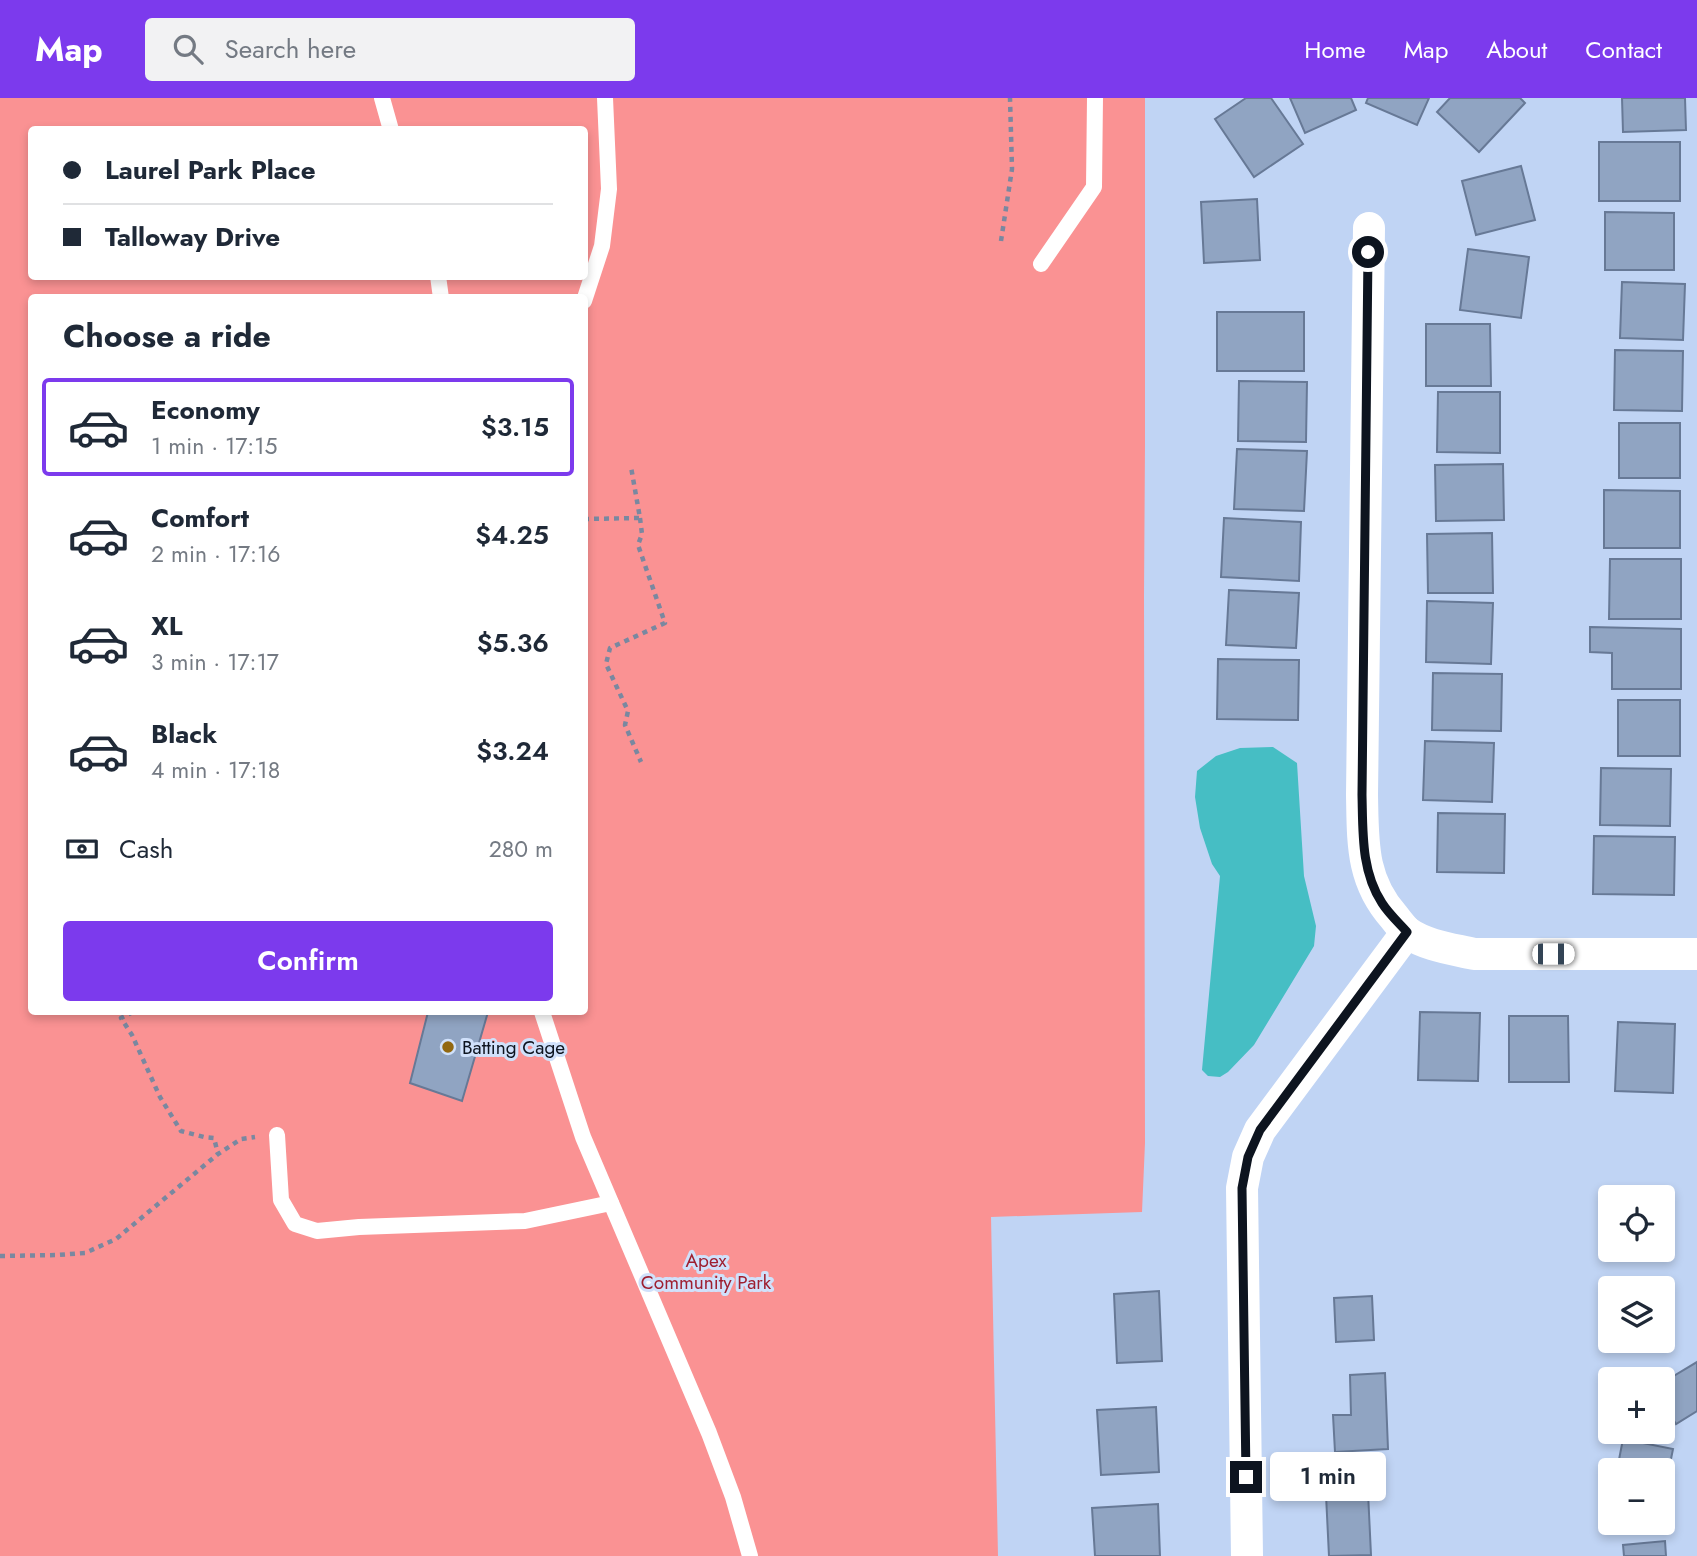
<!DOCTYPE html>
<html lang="en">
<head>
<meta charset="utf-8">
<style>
  :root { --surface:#fff; --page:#f2f2f3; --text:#1f2937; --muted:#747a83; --line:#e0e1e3; --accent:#7c3aed }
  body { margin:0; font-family:Jost,sans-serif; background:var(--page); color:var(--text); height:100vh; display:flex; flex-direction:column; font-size:26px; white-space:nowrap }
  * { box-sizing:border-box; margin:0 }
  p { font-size:23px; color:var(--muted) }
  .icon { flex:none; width:38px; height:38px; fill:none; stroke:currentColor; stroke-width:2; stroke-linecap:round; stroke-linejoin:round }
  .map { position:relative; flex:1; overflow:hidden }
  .side { position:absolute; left:28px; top:196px; width:560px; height:721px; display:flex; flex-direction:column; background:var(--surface); border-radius:7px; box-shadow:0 4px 10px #0003 }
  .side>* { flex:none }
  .hud { position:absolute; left:28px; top:28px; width:560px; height:154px; border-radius:7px; box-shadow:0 4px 10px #0003; display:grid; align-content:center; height:154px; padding:0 35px; background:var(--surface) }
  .controls { position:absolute; left:1598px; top:1087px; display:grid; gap:14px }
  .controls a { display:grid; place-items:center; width:77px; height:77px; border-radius:7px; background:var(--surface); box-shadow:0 4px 10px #0003; font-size:35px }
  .end { position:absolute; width:32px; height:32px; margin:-16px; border:9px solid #0d141f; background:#fff; box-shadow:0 0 0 4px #fff }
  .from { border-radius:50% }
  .bubble { position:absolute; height:49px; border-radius:7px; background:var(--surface); box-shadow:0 4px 10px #0003; font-size:23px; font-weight:600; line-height:49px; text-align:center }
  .car { position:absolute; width:21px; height:42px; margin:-21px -10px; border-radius:9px; box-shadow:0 0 5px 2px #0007; background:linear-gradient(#fff 24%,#345 0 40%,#fff 0 76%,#345 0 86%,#fff 0) }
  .hud b { display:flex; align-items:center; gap:24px; height:66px; font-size:26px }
  .hud b+b { border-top:2px solid var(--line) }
  .hud i { width:18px; height:18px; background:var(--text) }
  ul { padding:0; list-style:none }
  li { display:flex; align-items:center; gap:21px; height:98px; margin:0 14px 10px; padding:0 21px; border:4px solid transparent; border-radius:7px }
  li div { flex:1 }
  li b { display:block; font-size:26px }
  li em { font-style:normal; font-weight:600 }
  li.on { border-color:var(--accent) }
  li>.icon { width:63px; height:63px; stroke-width:1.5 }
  h2 { padding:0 35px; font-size:32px; line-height:84px }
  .pay { display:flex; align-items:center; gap:18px; height:77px; padding:0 35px; font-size:26px }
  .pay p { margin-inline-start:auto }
  .primary-button { display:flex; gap:14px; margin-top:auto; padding:14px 35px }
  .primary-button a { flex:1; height:80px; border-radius:7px; background:var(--accent); color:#fff; font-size:28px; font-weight:600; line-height:80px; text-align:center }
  header { display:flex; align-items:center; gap:42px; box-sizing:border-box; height:98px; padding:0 35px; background:var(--accent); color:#fff }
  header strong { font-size:33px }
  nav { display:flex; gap:38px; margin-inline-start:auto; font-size:24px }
  .search { width:490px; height:63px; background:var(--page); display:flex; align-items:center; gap:18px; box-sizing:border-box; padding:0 24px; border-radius:7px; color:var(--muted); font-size:26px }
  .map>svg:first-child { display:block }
</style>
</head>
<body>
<header>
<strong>Map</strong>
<div class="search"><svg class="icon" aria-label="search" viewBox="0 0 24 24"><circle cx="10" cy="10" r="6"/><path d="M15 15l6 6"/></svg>Search here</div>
<nav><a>Home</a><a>Map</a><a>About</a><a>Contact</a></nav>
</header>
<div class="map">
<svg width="1697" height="1458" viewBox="0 0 1697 1458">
  <rect width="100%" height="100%" fill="#c0d4f4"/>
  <path fill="#fa9293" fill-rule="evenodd" d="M 0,0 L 1145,0 L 1145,347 L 1144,497 L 1145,1045 L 1142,1114 L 991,1119 L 998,1458 L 0,1458 ZM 32,32 L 584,32 L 584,178 L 32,178 ZM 32,200 L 584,200 L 584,914 L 32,914 Z"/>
  <path fill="#46bec4" d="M 1273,649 L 1297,665 L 1304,778 L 1316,828 L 1314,848 L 1254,947 L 1228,974 L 1220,979 L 1208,978 L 1202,972 L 1220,778 L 1212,766 L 1200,730 L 1195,699 L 1197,673 L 1216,658 L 1240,650 Z"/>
  <g fill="#90a4c2" stroke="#677996" stroke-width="2">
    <path d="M 1246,0 L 1271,0 L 1303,46 L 1254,79 L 1215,21 Z"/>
    <path d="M 1290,0 L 1351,0 L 1356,12 L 1305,35 Z"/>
    <path d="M 1368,0 L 1429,0 L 1417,27 L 1366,5 Z"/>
    <path d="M 1450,0 L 1520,0 L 1525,5 L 1479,54 L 1437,14 Z"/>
    <path d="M 1622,0 L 1685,0 L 1686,32 L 1623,34 Z"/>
    <rect x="1599" y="44" width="81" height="59"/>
    <path d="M 1521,68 L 1535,122 L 1476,137 L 1462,83 Z"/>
    <path d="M 1257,101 L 1260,162 L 1204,165 L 1201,104 Z"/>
    <path d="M 1605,114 L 1674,115 L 1674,172 L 1605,172 Z"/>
    <path d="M 1468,151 L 1529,159 L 1521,220 L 1460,212 Z"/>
    <path d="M 1622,184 L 1685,186 L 1683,242 L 1620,240 Z"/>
    <rect x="1217" y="214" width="87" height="59"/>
    <path d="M 1426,226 L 1490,226 L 1491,288 L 1426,288 Z"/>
    <path d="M 1615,252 L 1683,253 L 1682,313 L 1614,312 Z"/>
    <path d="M 1239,283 L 1307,284 L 1306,344 L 1238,343 Z"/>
    <path d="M 1438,294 L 1500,294 L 1500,355 L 1437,354 Z"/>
    <rect x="1619" y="325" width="61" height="55"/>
    <path d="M 1237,351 L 1307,353 L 1304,413 L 1234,411 Z"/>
    <path d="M 1503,366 L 1504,422 L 1436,423 L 1435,367 Z"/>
    <path d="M 1604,392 L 1680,393 L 1680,450 L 1604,450 Z"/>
    <path d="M 1224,420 L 1301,424 L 1299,483 L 1221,479 Z"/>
    <path d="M 1492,435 L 1493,495 L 1428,495 L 1427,436 Z"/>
    <path d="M 1610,461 L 1681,461 L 1681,521 L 1609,521 Z"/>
    <path d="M 1229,492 L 1299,495 L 1296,550 L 1226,547 Z"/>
    <path d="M 1427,503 L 1493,505 L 1491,566 L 1426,564 Z"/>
    <path d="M 1590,529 L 1681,531 L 1681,591 L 1612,591 L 1612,555 L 1590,554 Z"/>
    <path d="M 1218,561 L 1299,562 L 1298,622 L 1217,621 Z"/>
    <path d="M 1433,575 L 1502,576 L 1501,633 L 1432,632 Z"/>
    <rect x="1618" y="602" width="62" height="56"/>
    <path d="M 1425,643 L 1494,645 L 1492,704 L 1423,702 Z"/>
    <path d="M 1601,670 L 1671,671 L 1670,728 L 1600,727 Z"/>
    <path d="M 1438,715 L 1505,716 L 1504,775 L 1437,774 Z"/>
    <path d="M 1594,738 L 1675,739 L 1674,797 L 1593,796 Z"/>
    <path d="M 428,914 L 488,914 L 462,1003 L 410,985 Z"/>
    <path d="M 1420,914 L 1480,915 L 1478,983 L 1418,982 Z"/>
    <path d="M 1509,918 L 1568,918 L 1569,984 L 1509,984 Z"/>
    <path d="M 1618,924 L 1675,926 L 1673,995 L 1615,993 Z"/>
    <path d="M 1159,1193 L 1162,1263 L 1117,1265 L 1114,1196 Z"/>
    <path d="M 1372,1198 L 1374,1242 L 1336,1244 L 1334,1200 Z"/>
    <path d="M 1697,1264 L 1697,1313 L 1676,1326 L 1662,1303 L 1662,1285 Z"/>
    <path d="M 1385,1275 L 1388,1351 L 1335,1354 L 1333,1317 L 1351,1317 L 1350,1277 Z"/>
    <path d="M 1156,1309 L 1159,1374 L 1101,1377 L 1097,1312 Z"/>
    <path d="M 1623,1341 L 1673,1351 L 1662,1406 L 1662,1372 L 1617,1372 Z"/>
    <path d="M 1368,1394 L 1371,1457 L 1329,1458 L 1326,1397 Z"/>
    <path d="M 1158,1406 L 1160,1458 L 1095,1458 L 1092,1410 Z"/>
    <path d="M 1665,1443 L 1666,1458 L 1624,1458 L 1623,1447 Z"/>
  </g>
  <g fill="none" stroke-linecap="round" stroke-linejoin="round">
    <g stroke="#7988a0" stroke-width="4.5" stroke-dasharray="5 5" stroke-linecap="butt">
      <path d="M 1001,143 L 1012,71 L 1010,0"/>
      <path d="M 640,420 L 642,436 L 638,447 L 665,525 L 610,550 L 606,566 L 628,613 L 625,627 L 641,664"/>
      <path d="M 584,421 L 640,420 L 631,369"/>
      <path d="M 133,914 L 121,920 L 132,937 L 160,999 L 181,1033 L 204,1039 L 214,1040 L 218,1056"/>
      <path d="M 0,1158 L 58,1157 L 85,1155 L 116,1141 L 218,1056 L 241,1041 L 255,1039"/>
    </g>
    <g stroke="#fff" stroke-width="16">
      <path d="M 382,0 L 391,32"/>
      <path d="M 1041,166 L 1094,89 L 1095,0"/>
      <path d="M 438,178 L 441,200"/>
      <path d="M 584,203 L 602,148 L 609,91 L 605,0"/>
      <path d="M 542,914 L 583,1039 L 709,1335 L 733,1399 L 750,1458"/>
      <path d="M 277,1037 L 281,1102 L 295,1126 L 317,1133 L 359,1129 L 525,1123 L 611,1105"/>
    </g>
    <g stroke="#fff" stroke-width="32">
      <path d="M 1369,130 L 1362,697 C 1363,744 1361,782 1394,819 C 1398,824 1403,831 1408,835 C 1427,848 1453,851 1474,856 L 1697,856"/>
      <path d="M 1247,1458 L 1242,1090 L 1248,1059 L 1260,1032 L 1407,834"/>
    </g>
  </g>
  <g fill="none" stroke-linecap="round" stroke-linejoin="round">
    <path stroke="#0d141f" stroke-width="9" d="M 1246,1379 L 1242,1090 L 1248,1059 L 1260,1032 L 1407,834 C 1399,825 1389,816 1382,805 C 1361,773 1363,734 1362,697 L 1368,154"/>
  </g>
  <circle fill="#926811" stroke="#d0e1fb" stroke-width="2.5" cx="448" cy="949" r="7"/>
  <g text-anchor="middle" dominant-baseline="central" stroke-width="6" stroke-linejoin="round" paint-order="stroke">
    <g font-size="19" fill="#0d141f" stroke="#d0e1fb" text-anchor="start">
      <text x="462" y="949">Batting Cage</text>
    </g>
    <g font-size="19" fill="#9e1f30" stroke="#d0e1fb">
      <text x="706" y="1162">Apex<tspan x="706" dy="22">Community Park</tspan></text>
    </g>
  </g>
</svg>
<div class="controls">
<a><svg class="icon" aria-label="locate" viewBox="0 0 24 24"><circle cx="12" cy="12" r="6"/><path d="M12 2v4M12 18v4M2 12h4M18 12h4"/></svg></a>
<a><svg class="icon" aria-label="layers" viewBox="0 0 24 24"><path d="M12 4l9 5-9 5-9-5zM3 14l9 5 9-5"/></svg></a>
<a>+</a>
<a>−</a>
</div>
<i class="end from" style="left:1368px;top:154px"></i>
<i class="end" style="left:1246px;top:1379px"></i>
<div class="bubble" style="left:1270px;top:1354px;width:116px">1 min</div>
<i class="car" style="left:1553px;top:856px;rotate:90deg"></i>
<div class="hud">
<b><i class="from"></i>Laurel Park Place</b>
<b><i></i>Talloway Drive</b>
</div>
<section class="side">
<h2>Choose a ride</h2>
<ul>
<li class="on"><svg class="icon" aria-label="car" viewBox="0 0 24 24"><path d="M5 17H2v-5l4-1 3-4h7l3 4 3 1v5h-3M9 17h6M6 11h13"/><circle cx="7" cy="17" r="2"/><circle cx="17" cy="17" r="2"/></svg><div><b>Economy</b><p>1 min · 17:15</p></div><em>$3.15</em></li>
<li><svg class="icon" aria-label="car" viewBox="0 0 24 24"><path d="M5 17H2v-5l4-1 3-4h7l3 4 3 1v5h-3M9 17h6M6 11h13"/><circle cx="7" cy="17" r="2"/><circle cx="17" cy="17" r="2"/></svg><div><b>Comfort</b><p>2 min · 17:16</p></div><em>$4.25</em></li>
<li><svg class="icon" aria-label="car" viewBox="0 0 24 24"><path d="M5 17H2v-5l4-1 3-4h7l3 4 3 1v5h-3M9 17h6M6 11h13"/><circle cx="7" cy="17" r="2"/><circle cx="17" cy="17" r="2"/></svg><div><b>XL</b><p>3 min · 17:17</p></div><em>$5.36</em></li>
<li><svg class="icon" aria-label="car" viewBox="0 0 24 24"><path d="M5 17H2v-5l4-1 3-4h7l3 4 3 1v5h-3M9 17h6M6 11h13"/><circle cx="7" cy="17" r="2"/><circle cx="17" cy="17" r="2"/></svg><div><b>Black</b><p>4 min · 17:18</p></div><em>$3.24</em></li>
</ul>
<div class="pay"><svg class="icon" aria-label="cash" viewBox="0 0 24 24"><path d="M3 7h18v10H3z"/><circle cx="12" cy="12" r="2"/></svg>Cash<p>280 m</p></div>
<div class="primary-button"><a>Confirm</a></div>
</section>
</div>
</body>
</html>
